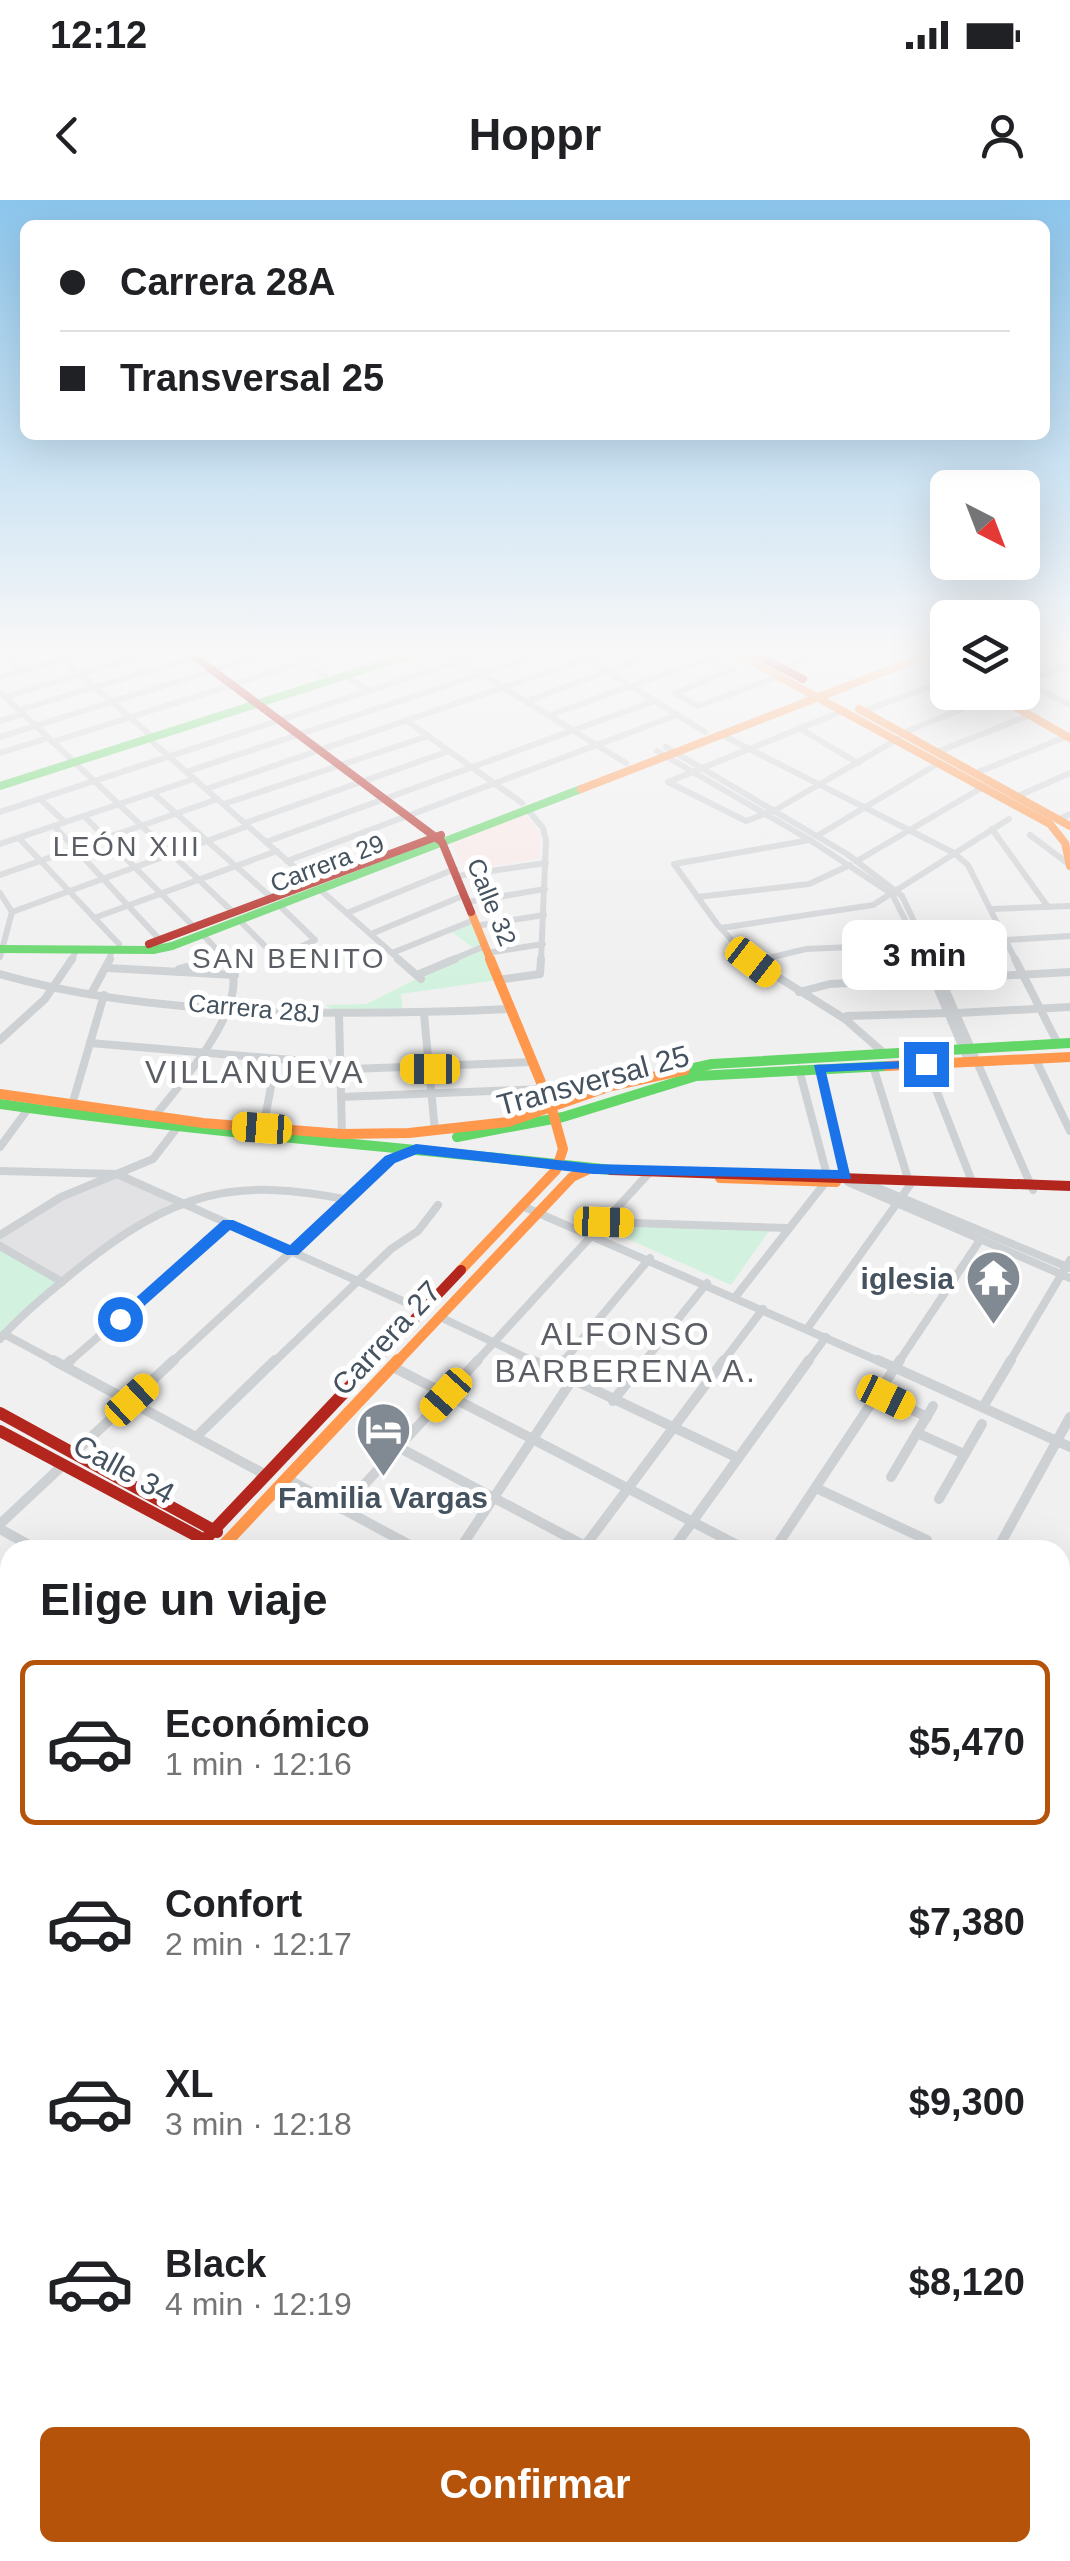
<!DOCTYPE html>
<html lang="es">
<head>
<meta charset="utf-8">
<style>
  :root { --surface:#fff; --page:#f2f2f2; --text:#202124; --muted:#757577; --line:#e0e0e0; --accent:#b45309 }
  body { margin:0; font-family:Arial,sans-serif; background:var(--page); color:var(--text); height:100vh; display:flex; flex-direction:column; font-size:38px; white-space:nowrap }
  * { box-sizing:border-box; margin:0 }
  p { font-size:32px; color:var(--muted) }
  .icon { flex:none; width:55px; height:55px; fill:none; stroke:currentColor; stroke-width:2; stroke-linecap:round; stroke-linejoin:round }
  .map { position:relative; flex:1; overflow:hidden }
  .details { position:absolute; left:0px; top:1340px; width:1070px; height:1022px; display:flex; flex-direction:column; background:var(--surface); border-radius:30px 30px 0 0; box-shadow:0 10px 40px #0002 }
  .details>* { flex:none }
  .banner { position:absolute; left:20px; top:20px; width:1030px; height:220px; border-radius:15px; box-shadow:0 10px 40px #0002; display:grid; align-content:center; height:220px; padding:0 40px; background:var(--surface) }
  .needle { width:65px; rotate:138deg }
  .controls { position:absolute; left:930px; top:270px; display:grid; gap:20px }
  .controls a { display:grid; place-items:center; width:110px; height:110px; border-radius:15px; background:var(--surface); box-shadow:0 10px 40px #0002; font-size:50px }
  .end { position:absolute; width:45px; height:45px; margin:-22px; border:12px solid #1a73e8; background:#fff; box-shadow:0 0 0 5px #fff }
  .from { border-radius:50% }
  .bubble { position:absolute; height:70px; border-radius:15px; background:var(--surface); box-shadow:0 10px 40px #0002; font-size:32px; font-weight:800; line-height:70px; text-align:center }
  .car { position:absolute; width:30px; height:60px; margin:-30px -15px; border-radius:12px; box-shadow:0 0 8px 2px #0007; background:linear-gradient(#f5c518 24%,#345 0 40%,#f5c518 0 76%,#345 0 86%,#f5c518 0) }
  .banner b { display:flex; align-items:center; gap:35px; height:95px; font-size:38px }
  .banner b+b { border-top:2px solid var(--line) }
  .banner i { width:25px; height:25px; background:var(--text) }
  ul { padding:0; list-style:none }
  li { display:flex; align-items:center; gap:30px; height:165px; margin:0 20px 15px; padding:0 20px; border:5px solid transparent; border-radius:15px }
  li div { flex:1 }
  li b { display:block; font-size:38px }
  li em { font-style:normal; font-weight:800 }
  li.on { border-color:var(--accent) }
  li>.icon { width:90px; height:90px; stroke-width:1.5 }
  h2 { padding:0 40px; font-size:45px; line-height:120px }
  .button { display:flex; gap:20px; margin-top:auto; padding:20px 40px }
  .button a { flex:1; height:115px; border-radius:15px; background:var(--accent); color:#fff; font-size:40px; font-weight:800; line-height:115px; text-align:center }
  .status { display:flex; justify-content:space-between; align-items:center; height:70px; padding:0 50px; background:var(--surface); direction:ltr }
  .status svg { height:28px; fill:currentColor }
  header { display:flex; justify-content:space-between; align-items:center; height:130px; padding:0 40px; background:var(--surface); font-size:45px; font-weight:800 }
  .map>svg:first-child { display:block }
</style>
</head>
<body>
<div class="status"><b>12:12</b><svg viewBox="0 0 49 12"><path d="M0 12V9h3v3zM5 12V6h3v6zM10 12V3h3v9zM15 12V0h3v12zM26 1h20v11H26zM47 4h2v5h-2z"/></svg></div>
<header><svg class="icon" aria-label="back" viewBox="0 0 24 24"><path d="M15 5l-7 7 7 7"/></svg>Hoppr<svg class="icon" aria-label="person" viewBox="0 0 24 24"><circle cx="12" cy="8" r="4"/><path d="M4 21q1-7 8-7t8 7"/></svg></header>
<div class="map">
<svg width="1070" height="2361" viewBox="0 0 1070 2361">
  <rect width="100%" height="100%" fill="#f1f0f0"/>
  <path fill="#e2e1e3" d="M 117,974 L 176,1001 L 141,1019 L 62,1082 L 0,1046 L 0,1035 L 14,1024 Z"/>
  <path fill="#f8e8e6" d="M 525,614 L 540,632 L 539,659 L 465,670 L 451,643 Z"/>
  <g fill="#d2f2df">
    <path d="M 474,720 L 498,780 L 401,794 L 403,813 L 339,815 L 326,805 L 367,804 L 475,749 L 449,730 Z"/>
    <path d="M 613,1025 L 769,1031 L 731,1085 L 610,1031 Z"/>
    <path d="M 0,1046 L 62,1082 L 0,1139 Z"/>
  </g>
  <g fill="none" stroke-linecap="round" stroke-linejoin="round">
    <g stroke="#ced1d4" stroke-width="6">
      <path d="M 2,451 L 21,470"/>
      <path d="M 53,451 L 148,533"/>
      <path d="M 290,451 L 325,476"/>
      <path d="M 380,451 L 388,456"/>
      <path d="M 444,451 L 626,563"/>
      <path d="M 574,451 L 705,532"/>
      <path d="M 781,468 L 828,451"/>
      <path d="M 345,475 L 368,491"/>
      <path d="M 0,477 L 89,451"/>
      <path d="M 1022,481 L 1070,505"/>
      <path d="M 1025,482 L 1070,464"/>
      <path d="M 0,492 L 234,713"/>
      <path d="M 675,493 L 698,506 L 780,476"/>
      <path d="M 675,493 L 733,469"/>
      <path d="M 5,497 L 158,451"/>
      <path d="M 527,501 L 662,451"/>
      <path d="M 19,510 L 215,451"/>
      <path d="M 845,510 L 668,582 L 746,621 L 775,610 L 898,539"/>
      <path d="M 864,511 L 948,480"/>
      <path d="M 550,515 L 710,458 L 733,469"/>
      <path d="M 0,521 L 23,514"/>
      <path d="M 407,521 L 522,603"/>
      <path d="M 799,528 L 858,563"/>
      <path d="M 903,533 L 994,496"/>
      <path d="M 720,534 L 954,653 L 968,665 L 1016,761"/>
      <path d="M 0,537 L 275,451"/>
      <path d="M 149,539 L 401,761"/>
      <path d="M 52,542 L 339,451"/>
      <path d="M 666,547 L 847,654 L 902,696 L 933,761"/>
      <path d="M 657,551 L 810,640 L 892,694 L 926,761"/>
      <path d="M 937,552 L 1030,515"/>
      <path d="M 0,553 L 48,538"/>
      <path d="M 186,572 L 550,451"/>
      <path d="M 976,573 L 1068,536"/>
      <path d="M 206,589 L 586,459"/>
      <path d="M 153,593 L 273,699"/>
      <path d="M 1018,596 L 1070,573"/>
      <path d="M 40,599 L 65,622"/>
      <path d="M 224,604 L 428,536"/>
      <path d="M 527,609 L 543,628 L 546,640 L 541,761"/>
      <path d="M 0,612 L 490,451"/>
      <path d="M 84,616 L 195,728"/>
      <path d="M 1060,619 L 1070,614"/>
      <path d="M 245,623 L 449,551"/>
      <path d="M 54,626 L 161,741"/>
      <path d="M 992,629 L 1048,707"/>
      <path d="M 1030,635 L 1070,665"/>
      <path d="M 817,636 L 939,563"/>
      <path d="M 19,638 L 119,744"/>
      <path d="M 266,642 L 654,501"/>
      <path d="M 0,644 L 194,579"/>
      <path d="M 287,661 L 677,515"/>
      <path d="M 857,661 L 983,587"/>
      <path d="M 0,675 L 218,599"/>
      <path d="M 457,676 L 546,663"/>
      <path d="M 0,693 L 12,712 L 0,757"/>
      <path d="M 697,697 L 809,684 L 850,665"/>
      <path d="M 468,702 L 545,689"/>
      <path d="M 992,709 L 1070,706"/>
      <path d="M 12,712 L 248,626"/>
      <path d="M 347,713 L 455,669"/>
      <path d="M 94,718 L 277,651"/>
      <path d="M 239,720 L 277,758 L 315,740 L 279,705"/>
      <path d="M 476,726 L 544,715"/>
      <path d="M 721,728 L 873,705 L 1009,619"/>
      <path d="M 202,734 L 228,761"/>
      <path d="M 371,734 L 465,695"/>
      <path d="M 1006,740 L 1070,736"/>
      <path d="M 392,753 L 474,720"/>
      <path d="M 487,753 L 543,744"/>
      <path d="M 72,761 L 76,749"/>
      <path d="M 109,761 L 112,749"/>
      <path d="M 208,761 L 224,757"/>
      <path d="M 449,761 L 485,746"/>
      <path d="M 751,761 L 717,724 L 674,664 L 810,640"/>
      <path d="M 756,761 L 806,749 L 919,744"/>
    </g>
    <g stroke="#ced1d4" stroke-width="8">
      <path d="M 398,759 L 421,779"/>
      <path d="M 749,759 L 845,819 L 885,854"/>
      <path d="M 925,759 L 966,855"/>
      <path d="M 932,759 L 1033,990"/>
      <path d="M 1015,759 L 1058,844"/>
      <path d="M 753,762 L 766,759"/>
      <path d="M 108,768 L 235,775"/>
      <path d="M 179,769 L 217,759"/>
      <path d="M 0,774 C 149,818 355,816 510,809"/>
      <path d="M 417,775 L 455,759"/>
      <path d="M 943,779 L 1070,772"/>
      <path d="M 498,780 L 540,774 L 541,759"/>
      <path d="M 799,792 L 830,784 L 934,779"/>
      <path d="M 91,794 L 110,759"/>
      <path d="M 958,813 L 1070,807"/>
      <path d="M 424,814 L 435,931"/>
      <path d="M 339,815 L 342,934"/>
      <path d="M 847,816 L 949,813"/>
      <path d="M 0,840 L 45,799 L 72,759"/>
      <path d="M 90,843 L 328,863 L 351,869 L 533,862"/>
      <path d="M 1035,858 L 1070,931"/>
      <path d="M 926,864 L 971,979"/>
      <path d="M 819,868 L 846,975"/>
      <path d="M 341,897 L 544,889"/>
      <path d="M 72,905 L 104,795"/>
      <path d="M 154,917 C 178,887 260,796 225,759"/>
      <path d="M 263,928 L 276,861"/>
      <path d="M 0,947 L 28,909"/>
      <path d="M 0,971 L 117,974 L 423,1110"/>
      <path d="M 848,982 L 1070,1078"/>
      <path d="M 866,983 L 1070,1068"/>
      <path d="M 522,1006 L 883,1163"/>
      <path d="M 604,1022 L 788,1028"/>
      <path d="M 0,1035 L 61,997 L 153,959 L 176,929"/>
      <path d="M 0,1046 L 62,1082"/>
      <path d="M 736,1096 L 828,979 L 799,869"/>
      <path d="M 440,1117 L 537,1163"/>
      <path d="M 807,1129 L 910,985 L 873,866"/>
      <path d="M 4,1134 L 58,1163"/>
      <path d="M 0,1139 C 24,1112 52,1090 80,1067 C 172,993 233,976 349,1000"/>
      <path d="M 68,1163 L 228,1024"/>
      <path d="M 171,1163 L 390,960 L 415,949"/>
      <path d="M 273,1163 L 391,1049 L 418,1031 L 438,1005"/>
      <path d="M 475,1163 L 649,973"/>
      <path d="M 562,1163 L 650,1058"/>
      <path d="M 643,1163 L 707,1083"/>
      <path d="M 722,1163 L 763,1109"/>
      <path d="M 807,1163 L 826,1137"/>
      <path d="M 898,1163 L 980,1040"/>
      <path d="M 1009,1163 L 1070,1060"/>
    </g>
    <g stroke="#ced1d4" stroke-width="10">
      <path d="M 53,1160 L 266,1275"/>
      <path d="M 532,1160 L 738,1258"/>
      <path d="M 878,1160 L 1070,1247"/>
      <path d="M 65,1166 L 71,1160"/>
      <path d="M 393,1167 L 747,1350"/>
      <path d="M 555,1171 L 564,1160"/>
      <path d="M 878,1193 L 927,1217"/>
      <path d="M 613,1201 L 645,1160"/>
      <path d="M 983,1207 L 1011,1160"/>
      <path d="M 917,1233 L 964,1254"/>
      <path d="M 197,1236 L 275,1160"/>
      <path d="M 398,1247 L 585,1346"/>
      <path d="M 73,1254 L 174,1160"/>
      <path d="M 891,1277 L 933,1206"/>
      <path d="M 287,1279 L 419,1350"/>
      <path d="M 816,1288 L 927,1340"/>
      <path d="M 939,1299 L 982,1224"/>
      <path d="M 342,1309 L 478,1160"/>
      <path d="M 0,1324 L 63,1265"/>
      <path d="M 0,1329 L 38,1350"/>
      <path d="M 459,1350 L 572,1180"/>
      <path d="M 582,1350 L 724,1160"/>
      <path d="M 672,1350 L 809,1160"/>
      <path d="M 774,1350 L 900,1160"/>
      <path d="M 997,1350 L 1070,1217"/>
      <path d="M 0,1453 L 10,1460"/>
      <path d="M 0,1653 L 10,1659"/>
    </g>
    <g stroke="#ced1d4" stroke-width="12">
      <path d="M 1060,1690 L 1070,1695"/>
      <path d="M 0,1771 L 10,1758"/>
      <path d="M 0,1780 L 10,1787"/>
      <path d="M 0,1909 L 10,1916"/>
      <path d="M 1060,1940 L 1070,1945"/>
      <path d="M 0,2031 L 10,2017"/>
      <path d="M 1060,2072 L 1070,2036"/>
      <path d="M 0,2245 L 10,2229"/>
      <path d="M 561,2352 L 574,2361"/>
      <path d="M 76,2361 L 81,2352"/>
      <path d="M 208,2361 L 213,2352"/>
      <path d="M 302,2361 L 306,2352"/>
      <path d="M 431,2361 L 435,2352"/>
      <path d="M 982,2361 L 985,2352"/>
    </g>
    <g stroke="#63d668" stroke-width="8">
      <path d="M 0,586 L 422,451"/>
      <path d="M 0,749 L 153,750 L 172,746 L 581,589"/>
    </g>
    <g stroke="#63d668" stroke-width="10">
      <path d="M 685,870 L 712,864 L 1070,843"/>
      <path d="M 0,904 C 203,933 407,947 611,970"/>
      <path d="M 457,937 L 563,917 L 696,876 L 887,866"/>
    </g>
    <g stroke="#63d668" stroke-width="16">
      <path d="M 1060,1799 L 1070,1805"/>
      <path d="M 1060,1818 L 1070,1823"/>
      <path d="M 1042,2352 L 1055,2361"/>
    </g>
    <g stroke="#ff974d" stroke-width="8">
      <path d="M 732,451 L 1050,624 L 1065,643 L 1070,666"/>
      <path d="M 989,492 L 1070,538"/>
      <path d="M 859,509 L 1070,626"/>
      <path d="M 581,589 L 938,451"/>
      <path d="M 471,712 L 491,761"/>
    </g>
    <g stroke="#ff974d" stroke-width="10">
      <path d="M 887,866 L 1070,857"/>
      <path d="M 0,894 L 203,923 L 342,934 L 409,933 L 508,922 L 611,886 L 685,870"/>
      <path d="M 720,978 L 836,982"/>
      <path d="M 461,1070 L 556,970 L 563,949 L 552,909 L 490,759"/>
      <path d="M 396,1163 L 572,977 L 587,970"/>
    </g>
    <g stroke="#ff974d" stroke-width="12">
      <path d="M 219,1350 L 398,1160"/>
      <path d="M 1060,1470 L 1070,1450"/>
      <path d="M 0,1555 L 10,1545"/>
      <path d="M 1060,1655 L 1070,1626"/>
    </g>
    <g stroke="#ff974d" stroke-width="16">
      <path d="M 1060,2315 L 1070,2321"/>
      <path d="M 801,2361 L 804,2352"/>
    </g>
    <g stroke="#b3261e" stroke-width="8">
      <path d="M 187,451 L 442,642 L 471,712"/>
      <path d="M 749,451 L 803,479"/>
      <path d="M 149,744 L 441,635"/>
    </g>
    <g stroke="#b3261e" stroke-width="10">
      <path d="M 611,970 L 1070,986"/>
      <path d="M 373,1163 L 461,1070"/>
    </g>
    <g stroke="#b3261e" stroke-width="12">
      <path d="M 0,1213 L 217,1332"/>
      <path d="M 0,1231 L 208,1342"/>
      <path d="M 195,1350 L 375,1160"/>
      <path d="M 1060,1434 L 1070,1415"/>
      <path d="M 0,1581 L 10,1571"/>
      <path d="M 1060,1606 L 1070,1581"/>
    </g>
    <g stroke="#b3261e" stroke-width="16">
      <path d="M 698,2361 L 701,2352"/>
      <path d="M 723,2361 L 726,2352"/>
      <path d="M 824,2361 L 827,2352"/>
    </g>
  </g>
  <linearGradient id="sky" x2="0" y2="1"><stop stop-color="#8cc6ed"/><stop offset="0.58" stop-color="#f9f8f8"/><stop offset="1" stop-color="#f9f8f8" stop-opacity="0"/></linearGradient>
  <rect width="1070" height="781" fill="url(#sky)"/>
  <path fill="#1a73e8" d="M 926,860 L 931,867 L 826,872 L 851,979 L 593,974 L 417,954 L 395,963 L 298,1055 L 287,1055 L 230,1030 L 125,1123 L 112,1119 L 223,1020 L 233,1020 L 290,1045 L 385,956 L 416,944 L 593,964 L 838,970 L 814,865 Z"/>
  <defs>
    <symbol id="temple-pin" viewBox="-11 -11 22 30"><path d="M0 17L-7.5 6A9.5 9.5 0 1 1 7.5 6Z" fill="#818992" stroke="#fff"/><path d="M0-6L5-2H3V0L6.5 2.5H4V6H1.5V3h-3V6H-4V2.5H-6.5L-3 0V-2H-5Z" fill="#fff"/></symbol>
    <symbol id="hotel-pin" viewBox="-11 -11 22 30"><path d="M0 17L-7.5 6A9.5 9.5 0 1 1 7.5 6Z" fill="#818992" stroke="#fff"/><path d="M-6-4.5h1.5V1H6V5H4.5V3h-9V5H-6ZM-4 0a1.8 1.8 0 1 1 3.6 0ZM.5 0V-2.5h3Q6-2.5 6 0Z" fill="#fff"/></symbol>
  </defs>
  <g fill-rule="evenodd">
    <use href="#temple-pin" x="962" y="1046" width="63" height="86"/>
    <use href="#hotel-pin" x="352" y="1198" width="63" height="86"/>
  </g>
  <g text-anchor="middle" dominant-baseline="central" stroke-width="10" stroke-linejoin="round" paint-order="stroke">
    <g font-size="25" fill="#45525f" stroke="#fff">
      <text transform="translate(327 663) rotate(-21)">Carrera 29</text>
      <text transform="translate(492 702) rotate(68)">Calle 32</text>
      <text transform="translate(254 808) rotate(5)">Carrera 28J</text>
    </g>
    <g font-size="28" letter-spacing="2.5" fill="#5b5f65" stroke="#fff">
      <text x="127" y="646">LEÓN XIII</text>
      <text x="289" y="758">SAN BENITO</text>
    </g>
    <g font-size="30" fill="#45525f" stroke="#fff">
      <text transform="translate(593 880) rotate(-15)">Transversal 25</text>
      <text transform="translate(386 1138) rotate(-47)">Carrera 27</text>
      <text transform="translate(124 1269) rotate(29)">Calle 34</text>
    </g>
    <g font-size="30" font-weight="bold" fill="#45525f" stroke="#fff" text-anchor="end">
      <text x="954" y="1078">iglesia</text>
      <text x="383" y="1297" text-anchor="middle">Familia Vargas</text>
    </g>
    <g font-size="32" letter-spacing="2.5" fill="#5b5f65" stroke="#fff">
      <text x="255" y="872">VILLANUEVA</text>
      <text x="626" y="1134">ALFONSO<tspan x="626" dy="37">BARBERENA A.</tspan></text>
    </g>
  </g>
</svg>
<div class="controls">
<a><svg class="needle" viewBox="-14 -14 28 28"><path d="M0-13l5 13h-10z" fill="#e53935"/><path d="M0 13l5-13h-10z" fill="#757577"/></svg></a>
<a><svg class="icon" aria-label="layers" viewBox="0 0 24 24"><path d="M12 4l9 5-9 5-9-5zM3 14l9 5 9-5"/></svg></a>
</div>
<i class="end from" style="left:120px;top:1119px"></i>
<i class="end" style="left:926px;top:864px"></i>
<div class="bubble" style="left:842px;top:720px;width:165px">3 min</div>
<i class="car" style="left:753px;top:762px;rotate:128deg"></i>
<i class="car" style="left:430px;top:869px;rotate:270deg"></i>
<i class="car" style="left:262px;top:928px;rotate:274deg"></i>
<i class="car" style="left:604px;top:1022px;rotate:92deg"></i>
<i class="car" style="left:446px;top:1195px;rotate:222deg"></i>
<i class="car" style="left:886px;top:1197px;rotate:116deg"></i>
<i class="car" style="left:132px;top:1200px;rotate:47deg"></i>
<div class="banner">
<b><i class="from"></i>Carrera 28A</b>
<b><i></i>Transversal 25</b>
</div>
<section class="details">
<h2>Elige un viaje</h2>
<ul>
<li class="on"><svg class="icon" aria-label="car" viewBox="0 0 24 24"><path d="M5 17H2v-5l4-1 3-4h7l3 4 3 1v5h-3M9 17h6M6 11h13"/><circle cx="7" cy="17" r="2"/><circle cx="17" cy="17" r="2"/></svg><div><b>Económico</b><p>1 min · 12:16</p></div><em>$5,470</em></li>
<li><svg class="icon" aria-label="car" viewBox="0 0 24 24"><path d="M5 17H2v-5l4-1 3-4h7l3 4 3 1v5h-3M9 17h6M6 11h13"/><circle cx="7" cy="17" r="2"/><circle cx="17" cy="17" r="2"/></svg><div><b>Confort</b><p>2 min · 12:17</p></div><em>$7,380</em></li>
<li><svg class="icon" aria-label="car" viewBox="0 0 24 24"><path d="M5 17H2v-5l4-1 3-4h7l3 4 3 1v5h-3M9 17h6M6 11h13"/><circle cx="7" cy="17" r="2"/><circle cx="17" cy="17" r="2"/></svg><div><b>XL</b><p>3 min · 12:18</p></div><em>$9,300</em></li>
<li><svg class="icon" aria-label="car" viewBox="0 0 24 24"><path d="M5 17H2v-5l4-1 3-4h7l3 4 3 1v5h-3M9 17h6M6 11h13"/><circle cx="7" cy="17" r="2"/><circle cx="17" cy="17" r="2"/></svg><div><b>Black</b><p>4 min · 12:19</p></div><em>$8,120</em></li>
</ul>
<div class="button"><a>Confirmar</a></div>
</section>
</div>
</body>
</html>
